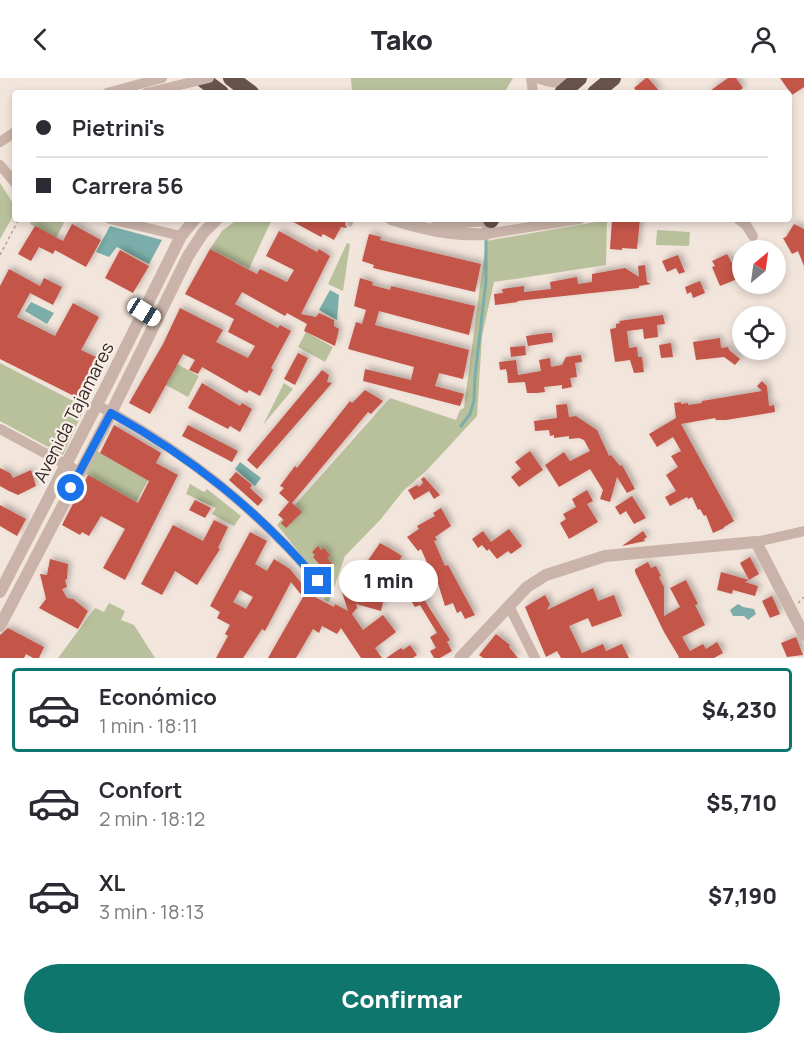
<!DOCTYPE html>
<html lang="es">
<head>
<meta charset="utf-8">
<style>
  :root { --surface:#fff; --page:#f2f2f3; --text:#2b2b33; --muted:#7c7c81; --line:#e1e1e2; --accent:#0f766e }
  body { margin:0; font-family:Manrope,sans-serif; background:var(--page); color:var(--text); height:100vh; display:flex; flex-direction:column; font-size:22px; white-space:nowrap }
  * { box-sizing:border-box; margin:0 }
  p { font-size:20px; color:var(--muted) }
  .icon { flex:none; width:33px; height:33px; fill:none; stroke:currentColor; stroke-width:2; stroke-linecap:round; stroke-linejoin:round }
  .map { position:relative; height:580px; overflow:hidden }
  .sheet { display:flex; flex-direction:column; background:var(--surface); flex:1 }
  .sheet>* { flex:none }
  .banner { position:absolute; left:12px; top:12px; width:780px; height:132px; border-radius:6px; box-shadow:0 3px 9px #0003; display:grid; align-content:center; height:132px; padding:0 24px; background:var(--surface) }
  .needle { width:39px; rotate:29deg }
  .tools { position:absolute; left:732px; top:162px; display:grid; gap:12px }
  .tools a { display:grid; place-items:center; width:54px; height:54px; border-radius:50%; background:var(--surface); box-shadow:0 3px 9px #0003; font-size:30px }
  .end { position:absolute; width:27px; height:27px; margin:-14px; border:8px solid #1a73e8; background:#fff; box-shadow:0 0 0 3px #fff }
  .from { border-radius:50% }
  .bubble { position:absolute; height:42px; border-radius:21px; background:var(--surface); box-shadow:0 3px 9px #0003; font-size:20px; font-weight:800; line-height:42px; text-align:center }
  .car { position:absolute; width:18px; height:36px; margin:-18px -9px; border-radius:8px; box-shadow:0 0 4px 2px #0007; background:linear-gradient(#fff 24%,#345 0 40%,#fff 0 76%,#345 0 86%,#fff 0) }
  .banner b { display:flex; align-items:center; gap:21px; height:57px; font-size:22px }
  .banner b+b { border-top:2px solid var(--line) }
  .banner i { width:15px; height:15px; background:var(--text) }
  ul { padding:10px 0 0; list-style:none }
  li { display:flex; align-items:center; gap:18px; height:84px; margin:0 12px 9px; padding:0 12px; border:3px solid transparent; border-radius:6px }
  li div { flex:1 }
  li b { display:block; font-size:22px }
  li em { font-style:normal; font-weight:800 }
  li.current { border-color:var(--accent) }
  li>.icon { width:54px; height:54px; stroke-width:1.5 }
  .action { display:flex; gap:12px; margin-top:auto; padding:12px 24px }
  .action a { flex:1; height:69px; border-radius:36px; background:var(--accent); color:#fff; font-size:24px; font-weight:800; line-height:69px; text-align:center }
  header { display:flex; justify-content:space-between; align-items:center; height:78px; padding:0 24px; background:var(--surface); font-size:27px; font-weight:800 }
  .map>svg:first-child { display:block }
</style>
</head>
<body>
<header><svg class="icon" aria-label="back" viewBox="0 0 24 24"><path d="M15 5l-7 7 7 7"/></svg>Tako<svg class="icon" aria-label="person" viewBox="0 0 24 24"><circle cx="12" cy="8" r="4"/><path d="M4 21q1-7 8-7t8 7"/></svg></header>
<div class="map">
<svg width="804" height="580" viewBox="0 0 804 580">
  <defs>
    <filter id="shadow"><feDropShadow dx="3" dy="-3" stdDeviation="3" flood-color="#0004"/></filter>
  </defs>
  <rect width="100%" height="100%" fill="#f2e5dc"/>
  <g fill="#b9c19c">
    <path d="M 351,0 L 513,0 L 504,15 L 352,15 Z"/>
    <path d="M 0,105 C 20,135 17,130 0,161 Z"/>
    <path d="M 32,141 L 57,141 L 64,145 L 56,160 L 30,146 Z"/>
    <path d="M 238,141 L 272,141 L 249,191 L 210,171 L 222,153 Z"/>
    <path d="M 607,142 L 606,187 L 494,204 L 482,258 L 477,338 L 427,392 L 403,413 L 381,441 L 345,478 L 329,524 L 324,522 L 332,505 L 314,493 L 277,447 L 390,320 L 456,342 L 460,332 L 464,330 L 486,163 Z"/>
    <path d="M 657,152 L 690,154 L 689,168 L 656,167 Z"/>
    <path d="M 347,165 L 350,166 L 343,213 L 328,206 Z"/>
    <path d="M 306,254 L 333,269 L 325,284 L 298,269 Z"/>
    <path d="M 0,285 L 85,329 L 63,377 L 0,343 Z"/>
    <path d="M 177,286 L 199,298 L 188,319 L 166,307 Z"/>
    <path d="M 284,305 L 293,311 L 263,347 Z"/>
    <path d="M 97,373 L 148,402 L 136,424 L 86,396 Z"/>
    <path d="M 190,406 L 204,414 L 207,411 L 241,438 L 234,448 L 212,436 L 216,430 L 186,416 Z"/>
    <path d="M 109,525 L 125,533 L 121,542 L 134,547 L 155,580 L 58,580 L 95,530 L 104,534 Z"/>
  </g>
  <g fill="#7baeaa">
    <path d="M 110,148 L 162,162 L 149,186 L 117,169 L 109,179 L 96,174 Z"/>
    <path d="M 330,212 L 339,217 L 337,242 L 319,232 Z"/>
    <path d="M 31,224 L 54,235 L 47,246 L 25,233 Z"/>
    <path d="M 240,384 L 261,400 L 255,408 L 235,391 Z"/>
    <path d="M 738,526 L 743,529 L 754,531 L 756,536 L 748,542 L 744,538 L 733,538 L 730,532 Z"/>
  </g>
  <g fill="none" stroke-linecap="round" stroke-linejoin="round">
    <path stroke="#7baeaa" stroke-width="3" d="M 461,348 L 470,336 L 474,323 L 475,298 L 486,203 L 486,159"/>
  </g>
  <g fill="#c45548" fill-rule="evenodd" filter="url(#shadow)">
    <path d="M 646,0 L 648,0 L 661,15 L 638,15 L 634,10 Z"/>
    <path d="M 728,0 L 736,0 L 743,10 L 736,15 L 707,15 Z"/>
    <path d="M 780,0 L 804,0 L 804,9 L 792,17 Z"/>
    <path d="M 288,141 L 347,141 L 345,146 L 347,150 L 341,149 L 334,162 L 323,156 L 321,159 Z"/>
    <path d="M 628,141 L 640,141 L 637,171 L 622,170 L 622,172 L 610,171 L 612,142 L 628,143 Z"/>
    <path d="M 72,146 L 101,162 L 86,189 L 55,172 L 53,176 L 39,169 L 31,183 L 18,176 L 35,148 L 63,163 Z"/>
    <path d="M 794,146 L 804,151 L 804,188 L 798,173 L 792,176 L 783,160 L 786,159 Z"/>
    <path d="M 279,153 L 317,174 L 319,171 L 330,178 L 301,236 L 316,239 L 319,235 L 334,242 L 334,248 L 339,251 L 335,268 L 304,253 L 307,246 L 287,235 L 285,238 L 242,214 L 235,226 L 278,250 L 280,247 L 291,253 L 271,290 L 273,292 L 260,318 L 249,312 L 247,315 L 202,289 L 198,296 L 189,292 L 195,282 L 183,276 L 150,336 L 129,325 L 163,266 L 180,230 L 223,252 L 216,264 L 248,280 L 255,268 L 228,254 L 234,241 L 185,216 L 210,171 L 257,196 L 260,191 L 287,204 L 294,192 L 266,178 Z"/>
    <path d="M 369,156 L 381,159 L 380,162 L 481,186 L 475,214 L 373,190 L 374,187 L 362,183 Z"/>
    <path d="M 120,172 L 149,188 L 133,215 L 105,200 Z"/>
    <path d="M 727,176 L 740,200 L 720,208 L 712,189 L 715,188 L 712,183 Z"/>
    <path d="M 678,177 L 685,194 L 679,196 L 676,190 L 667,194 L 662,183 Z"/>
    <path d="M 645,187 L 647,204 L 651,206 L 639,208 L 639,210 L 517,223 L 518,224 L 495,227 L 494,216 L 503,215 L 502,211 L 524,208 L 524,214 L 551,211 L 550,204 L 577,199 L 578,206 L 592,204 L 592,196 L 625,190 L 639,199 L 638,188 Z"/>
    <path d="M 9,191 L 40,208 L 44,200 L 62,209 L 53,227 L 30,215 L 17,239 L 55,258 L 73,225 L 99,239 L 81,272 L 96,279 L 76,319 L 0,281 L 0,208 Z"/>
    <path d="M 360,200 L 373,204 L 372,207 L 390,212 L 391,208 L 475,228 L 469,257 L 379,233 L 375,247 L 469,272 L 463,301 L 439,295 L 435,308 L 464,316 L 460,328 L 363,303 L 365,291 L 411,302 L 414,289 L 348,271 L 356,244 L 362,246 L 366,232 L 354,228 Z"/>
    <path d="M 700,203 L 705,215 L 693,220 L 691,214 L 687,216 L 685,209 Z"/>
    <path d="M 663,237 L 665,246 L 657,247 L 658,259 L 644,261 L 643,251 L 627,253 L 629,270 L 637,269 L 638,279 L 642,279 L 644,294 L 634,295 L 630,282 L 615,284 L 610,251 L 616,250 L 616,246 L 620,245 L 619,243 Z"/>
    <path d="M 548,255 L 552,255 L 553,264 L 528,268 L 526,258 Z"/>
    <path d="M 720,260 L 721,270 L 728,269 L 729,272 L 740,281 L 735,287 L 724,279 L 696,282 L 693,264 Z"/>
    <path d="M 671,265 L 673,279 L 661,280 L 659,267 Z"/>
    <path d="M 525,268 L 526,277 L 511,279 L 510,269 Z"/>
    <path d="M 298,275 L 308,280 L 295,307 L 284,301 Z"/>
    <path d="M 581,277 L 582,284 L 575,285 L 577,299 L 570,300 L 572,309 L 562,311 L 562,307 L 544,309 L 545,314 L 537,315 L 527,315 L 525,304 L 508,305 L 507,295 L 506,291 L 500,292 L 499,284 L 516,282 L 518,297 L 541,293 L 539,282 L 550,280 L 551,289 L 562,287 L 566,279 Z"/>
    <path d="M 322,292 L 329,297 L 327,304 L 332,305 L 257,391 L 247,382 Z"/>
    <path d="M 762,303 L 767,308 L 769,328 L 774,327 L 775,334 L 726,342 L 716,342 L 715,340 L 681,346 L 734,443 L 724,449 L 724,450 L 713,455 L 706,437 L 704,438 L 700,431 L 698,432 L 692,419 L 688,421 L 687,419 L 670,428 L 665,419 L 676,413 L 666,397 L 678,389 L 671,378 L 681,373 L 673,359 L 657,369 L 649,356 L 676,340 L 674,325 L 681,324 L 681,326 L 688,325 L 688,327 L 702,325 L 702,323 L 762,313 L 757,308 Z"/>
    <path d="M 202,305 L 240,328 L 242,325 L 252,331 L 240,354 L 230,348 L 228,351 L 188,330 Z"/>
    <path d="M 365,312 L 383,323 L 371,336 L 368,334 L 292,425 L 302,434 L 286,450 L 281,445 L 284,442 L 278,437 L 289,424 L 279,415 L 284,410 L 280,408 L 295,388 L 297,390 L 350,323 L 352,325 Z"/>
    <path d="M 567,326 L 569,339 L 576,338 L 597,352 L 609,378 L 611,377 L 620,388 L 622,387 L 635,411 L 627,415 L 617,399 L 610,424 L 600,421 L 603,412 L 590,391 L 559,409 L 545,387 L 564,374 L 570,383 L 590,373 L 584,362 L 579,360 L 569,361 L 569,358 L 554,360 L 554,357 L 550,358 L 549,352 L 535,353 L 534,343 L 557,340 L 556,327 Z"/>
    <path d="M 114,347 L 161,375 L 156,385 L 178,397 L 125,502 L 103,490 L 125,451 L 101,438 L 89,458 L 82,454 L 80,457 L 62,447 L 88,397 L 138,425 L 149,403 L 100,375 Z"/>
    <path d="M 188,347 L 238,373 L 232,384 L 182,358 Z"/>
    <path d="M 530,373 L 543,392 L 519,409 L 511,399 L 521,391 L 515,384 Z"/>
    <path d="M 0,390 L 10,395 L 13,400 L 31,392 L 36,408 L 18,417 L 9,413 L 0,408 Z"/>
    <path d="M 236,394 L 252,407 L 250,410 L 263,422 L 258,428 L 229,402 Z"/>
    <path d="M 424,399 L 440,417 L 434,421 L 429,413 L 414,422 L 408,412 L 417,407 L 419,409 L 423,405 L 421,401 Z"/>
    <path d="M 587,412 L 593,423 L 587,426 L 598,444 L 569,461 L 560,445 L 566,441 L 563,436 L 576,429 L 572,421 Z"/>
    <path d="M 632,418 L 646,440 L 634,446 L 626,433 L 620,437 L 615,429 Z"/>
    <path d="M 195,422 L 211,430 L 205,440 L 189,432 Z"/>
    <path d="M 0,427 L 26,441 L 17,458 L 0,448 Z"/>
    <path d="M 441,430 L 451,448 L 435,459 L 437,462 L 434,463 L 445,488 L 448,487 L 475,537 L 465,541 L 461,533 L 457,535 L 453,525 L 445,528 L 437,502 L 435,503 L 421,471 L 418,473 L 407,459 L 419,451 L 417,448 L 435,438 L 433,435 Z"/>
    <path d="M 214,442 L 228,449 L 218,470 L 220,471 L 197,507 L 175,493 L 162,517 L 141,506 L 173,447 L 203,463 Z"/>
    <path d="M 509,451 L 522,468 L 511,476 L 508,473 L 497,481 L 489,471 L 487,473 L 482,467 L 478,470 L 472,461 L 483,453 L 491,464 Z"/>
    <path d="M 643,453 L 647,459 L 644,461 L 645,463 L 622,468 Z"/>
    <path d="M 250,454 L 267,463 L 255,486 L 267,493 L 274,481 L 290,491 L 311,517 L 334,529 L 335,526 L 348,533 L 342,514 L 351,512 L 354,523 L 359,517 L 363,520 L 366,498 L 360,494 L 380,465 L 391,471 L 402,478 L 399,483 L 411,489 L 407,495 L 450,562 L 447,564 L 452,573 L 440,580 L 434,580 L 430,573 L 436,570 L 430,559 L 437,555 L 420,527 L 415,529 L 402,508 L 406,506 L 392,498 L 397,490 L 385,483 L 367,508 L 376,509 L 374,522 L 383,524 L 381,533 L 356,526 L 357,530 L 352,536 L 363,552 L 383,537 L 396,554 L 375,570 L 382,580 L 361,580 L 341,550 L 337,556 L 322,548 L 319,555 L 313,551 L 296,580 L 268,580 L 303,519 L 291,504 L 265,553 L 262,551 L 243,580 L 216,580 L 228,558 L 225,556 L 230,547 L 217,540 L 220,534 L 210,528 ZM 240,512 L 253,519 L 246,531 L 233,524 Z"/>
    <path d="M 318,468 L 321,472 L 324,470 L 330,477 L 327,480 L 333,487 L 326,494 L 313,479 L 315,477 L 312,474 Z"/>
    <path d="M 750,479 L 759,496 L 749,502 L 740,485 Z"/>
    <path d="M 50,481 L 68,486 L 67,501 L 65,502 L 67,509 L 62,511 L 67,520 L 73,521 L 88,533 L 78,551 L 39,530 L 46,521 L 40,496 L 47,497 Z"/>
    <path d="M 648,484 L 651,490 L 656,488 L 661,498 L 659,499 L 664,509 L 664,538 L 680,529 L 670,510 L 686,502 L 698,526 L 695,527 L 705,547 L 682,559 L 690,573 L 703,566 L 706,571 L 717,564 L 723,575 L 714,580 L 678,580 L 679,579 L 664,554 L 635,494 L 635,491 Z"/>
    <path d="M 721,494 L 749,502 L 745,504 L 758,508 L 755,518 L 733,512 L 732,516 L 717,512 Z"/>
    <path d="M 593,510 L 598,523 L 614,517 L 622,538 L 592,549 L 588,540 L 569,548 L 582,575 L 603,566 L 606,573 L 622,566 L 629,580 L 561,580 L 557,573 L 546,579 L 525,529 L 545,517 L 550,526 L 547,532 Z"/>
    <path d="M 772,518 L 780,536 L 770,540 L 762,523 Z"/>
    <path d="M 8,550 L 44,569 L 39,580 L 33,580 L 26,576 L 24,580 L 0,580 L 0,557 Z"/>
    <path d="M 496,556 L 510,567 L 509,569 L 518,580 L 483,580 L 479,577 Z"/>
    <path d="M 796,559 L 803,577 L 787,579 L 781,565 Z"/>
    <path d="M 410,567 L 417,577 L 413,580 L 386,580 L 401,570 L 403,572 Z"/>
  </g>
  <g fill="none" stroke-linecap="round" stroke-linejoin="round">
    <g stroke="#b59d92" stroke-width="1.5" stroke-dasharray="3 3" stroke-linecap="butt">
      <path d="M 0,177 L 19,141"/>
      <path d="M 798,525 L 804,519"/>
    </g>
    <g stroke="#cab3a8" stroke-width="5">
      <path d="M 350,146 L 352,141"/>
      <path d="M 130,227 L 156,242"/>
    </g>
    <g stroke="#cab3a8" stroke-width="10">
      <path d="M 531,0 L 533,15"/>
      <path d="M 537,0 C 548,4 561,8 571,0"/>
      <path d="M 107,15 L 162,0"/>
      <path d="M 0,64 L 15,54"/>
      <path d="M 0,87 L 15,105"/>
      <path d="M 110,141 L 181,158"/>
      <path d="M 738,141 L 746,147 L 753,158"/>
      <path d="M 486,156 L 580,141"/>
      <path d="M 97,327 C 182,371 256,430 318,503"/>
      <path d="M 0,351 L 80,394"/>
      <path d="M 756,464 L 804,453"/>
      <path d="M 509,528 L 535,580"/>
    </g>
    <g stroke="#cab3a8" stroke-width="12">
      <path d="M 391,141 C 423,151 452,158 486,156 L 491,142 L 459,144 L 436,141"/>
      <path d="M 0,514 L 106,309 L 181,158 L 195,141"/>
      <path d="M 0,548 L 111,335 L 188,178 L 203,155 L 217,141"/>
      <path d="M 460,580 L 527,509 L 546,497 L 605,478 L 756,464 L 804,557"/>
    </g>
    <g stroke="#68524c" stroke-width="16">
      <path d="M 201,0 L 221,15"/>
      <path d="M 231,0 L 251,15"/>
      <path d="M 562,15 L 579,0"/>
      <path d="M 595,15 L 613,0"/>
      <path d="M 491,142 L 491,141"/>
    </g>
    <path stroke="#cab3a8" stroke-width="10" d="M 146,15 L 209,0"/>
  </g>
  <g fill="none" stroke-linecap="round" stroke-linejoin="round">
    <path stroke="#1a73e8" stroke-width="8" d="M 71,410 L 111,335 C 192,380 258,432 318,503"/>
  </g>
  <g text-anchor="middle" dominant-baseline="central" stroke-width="4.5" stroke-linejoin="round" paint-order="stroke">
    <g font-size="18" fill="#372b28" stroke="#f9efe8">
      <text transform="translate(73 334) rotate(-63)">Avenida Tajamares</text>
    </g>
  </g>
</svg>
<div class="tools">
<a><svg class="needle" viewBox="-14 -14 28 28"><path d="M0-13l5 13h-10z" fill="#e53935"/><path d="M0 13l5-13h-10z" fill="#7c7c81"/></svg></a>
<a><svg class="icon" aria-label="locate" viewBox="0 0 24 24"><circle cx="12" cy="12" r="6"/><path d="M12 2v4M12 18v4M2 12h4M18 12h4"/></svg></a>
</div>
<i class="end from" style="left:71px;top:410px"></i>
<i class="end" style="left:318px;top:503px"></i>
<div class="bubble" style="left:339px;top:482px;width:99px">1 min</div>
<i class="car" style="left:144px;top:234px;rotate:122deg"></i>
<div class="banner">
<b><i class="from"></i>Pietrini's</b>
<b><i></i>Carrera 56</b>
</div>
</div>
<section class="sheet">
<ul>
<li class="current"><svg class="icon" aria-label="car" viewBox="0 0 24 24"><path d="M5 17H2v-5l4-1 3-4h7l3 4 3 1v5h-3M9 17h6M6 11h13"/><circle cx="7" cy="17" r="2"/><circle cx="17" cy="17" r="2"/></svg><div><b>Económico</b><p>1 min · 18:11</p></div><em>$4,230</em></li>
<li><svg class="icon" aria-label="car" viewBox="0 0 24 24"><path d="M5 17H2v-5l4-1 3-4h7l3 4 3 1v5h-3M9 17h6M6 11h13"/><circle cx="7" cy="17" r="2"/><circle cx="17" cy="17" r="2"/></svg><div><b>Confort</b><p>2 min · 18:12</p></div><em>$5,710</em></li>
<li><svg class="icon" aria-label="car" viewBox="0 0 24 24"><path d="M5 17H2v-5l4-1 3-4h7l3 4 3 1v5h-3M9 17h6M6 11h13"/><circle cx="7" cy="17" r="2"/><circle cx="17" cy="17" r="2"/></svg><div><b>XL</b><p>3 min · 18:13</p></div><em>$7,190</em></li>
</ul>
<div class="action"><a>Confirmar</a></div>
</section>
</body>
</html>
